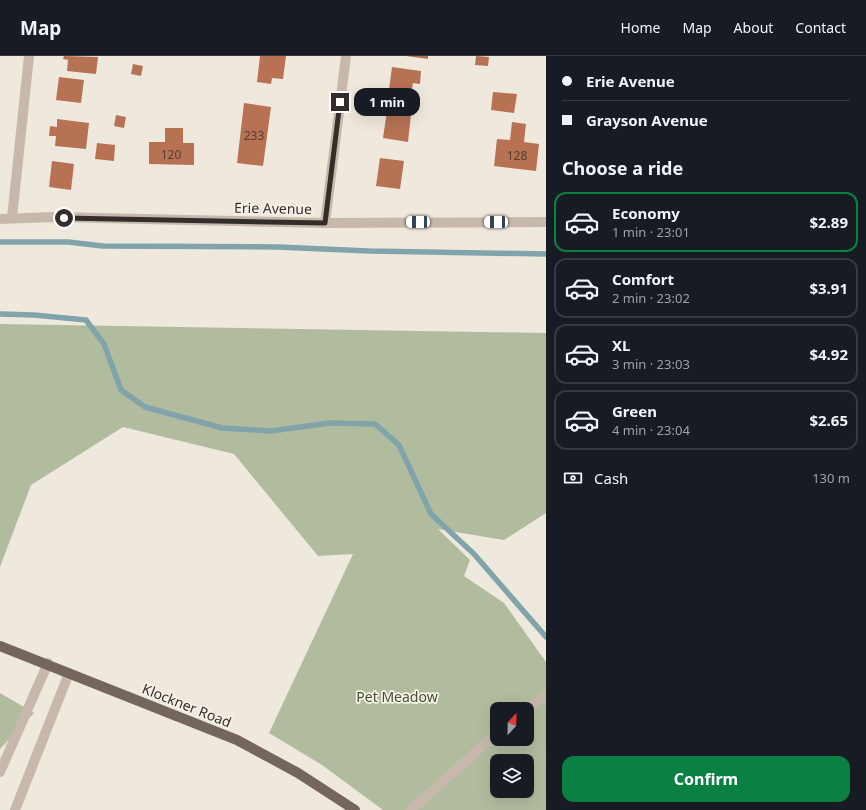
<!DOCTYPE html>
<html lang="en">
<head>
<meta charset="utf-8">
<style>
  :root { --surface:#171b24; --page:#20242c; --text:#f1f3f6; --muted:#9ea1a6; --line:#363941; --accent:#0b8043 }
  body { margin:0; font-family:"Noto Sans",sans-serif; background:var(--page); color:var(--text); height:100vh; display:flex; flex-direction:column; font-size:15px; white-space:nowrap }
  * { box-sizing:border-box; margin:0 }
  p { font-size:13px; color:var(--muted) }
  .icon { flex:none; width:22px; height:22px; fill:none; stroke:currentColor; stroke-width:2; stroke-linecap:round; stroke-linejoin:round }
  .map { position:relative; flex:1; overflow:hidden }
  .sheet { display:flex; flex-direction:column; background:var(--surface); width:320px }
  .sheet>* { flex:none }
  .guide { display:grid; align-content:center; height:88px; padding:0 16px; background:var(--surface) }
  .needle { width:26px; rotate:22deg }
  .tools { position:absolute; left:490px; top:646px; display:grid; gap:8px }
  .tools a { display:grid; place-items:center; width:44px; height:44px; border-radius:8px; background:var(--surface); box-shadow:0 4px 16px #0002; font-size:20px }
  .end { position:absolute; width:18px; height:18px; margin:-9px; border:5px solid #342d29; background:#fff; box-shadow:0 0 0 2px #fff }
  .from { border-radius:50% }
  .bubble { position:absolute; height:28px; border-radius:12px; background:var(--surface); box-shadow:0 4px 16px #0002; font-size:13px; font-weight:700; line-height:28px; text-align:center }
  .car { position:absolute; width:12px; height:24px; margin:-12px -6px; border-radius:5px; box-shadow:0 0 3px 1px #0007; background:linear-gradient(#fff 24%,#345 0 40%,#fff 0 76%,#345 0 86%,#fff 0) }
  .guide b { display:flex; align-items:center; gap:14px; height:38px; font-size:15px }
  .guide b+b { border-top:1px solid var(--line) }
  .guide i { width:10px; height:10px; background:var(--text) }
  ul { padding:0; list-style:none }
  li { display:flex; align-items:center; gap:12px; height:60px; margin:0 8px 6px; padding:0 8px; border:2px solid var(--line); border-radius:12px }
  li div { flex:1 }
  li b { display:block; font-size:15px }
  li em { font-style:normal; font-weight:700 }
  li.active { border-color:var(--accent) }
  li>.icon { width:36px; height:36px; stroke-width:1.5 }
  h2 { padding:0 16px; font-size:18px; line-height:48px }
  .pay { display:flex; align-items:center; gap:10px; height:44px; padding:0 16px; font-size:15px }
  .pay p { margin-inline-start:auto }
  .button { display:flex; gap:8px; margin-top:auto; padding:8px 16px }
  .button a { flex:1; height:46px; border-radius:12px; background:var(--accent); color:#fff; font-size:16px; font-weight:700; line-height:46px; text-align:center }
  header { display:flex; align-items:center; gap:24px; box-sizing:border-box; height:56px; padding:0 20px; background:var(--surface); border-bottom:1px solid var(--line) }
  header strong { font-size:19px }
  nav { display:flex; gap:22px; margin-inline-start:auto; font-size:14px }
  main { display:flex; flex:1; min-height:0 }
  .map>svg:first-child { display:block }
</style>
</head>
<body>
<header>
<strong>Map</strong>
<nav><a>Home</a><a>Map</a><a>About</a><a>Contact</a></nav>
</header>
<main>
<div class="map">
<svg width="546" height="754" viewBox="0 0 546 754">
  <rect width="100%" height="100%" fill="#efe8dd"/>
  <g fill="#b1bc9f" fill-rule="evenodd">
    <path d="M 0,268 L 546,277 L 546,457 L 504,484 L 438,473 L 470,504 L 464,520 L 504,547 L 546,606 L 546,754 L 383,754 L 322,709 L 269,677 L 353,498 L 318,500 L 234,398 L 123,371 L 31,429 L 0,511 ZM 497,653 L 527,653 L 527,683 L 497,683 ZM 497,705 L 527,705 L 527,735 L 497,735 Z"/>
    <path d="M 0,637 L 34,657 L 0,693 Z"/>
  </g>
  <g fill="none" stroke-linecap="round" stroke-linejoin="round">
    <g stroke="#80a4a9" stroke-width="5.5">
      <path d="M 0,186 L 68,186 L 103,190 L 278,191 L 369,195 L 546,198"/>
      <path d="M 0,258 L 34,259 L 86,264 L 104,288 L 121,334 L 145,351 L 222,372 L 271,375 L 330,367 L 375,368 L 399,389 L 431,458 L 474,498 L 546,581"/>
    </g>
  </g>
  <g fill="#b77253">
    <path d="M 64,0 L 98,1 L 96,18 L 67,15 L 68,4 L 63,3 Z"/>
    <path d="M 260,0 L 286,0 L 283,23 L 272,22 L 271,28 L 257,26 Z"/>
    <path d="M 406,0 L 428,0 L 428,3 Z"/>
    <path d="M 476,0 L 489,1 L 488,10 L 475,9 Z"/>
    <path d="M 133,8 L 143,10 L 141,20 L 131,18 Z"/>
    <path d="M 392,11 L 421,15 L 420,28 L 413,27 L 410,44 L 388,41 Z"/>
    <path d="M 59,21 L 84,24 L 81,47 L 56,44 Z"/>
    <path d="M 493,36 L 517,38 L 514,57 L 491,54 Z"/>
    <path d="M 244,47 L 271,51 L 263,110 L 237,107 Z"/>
    <path d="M 387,55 L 411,58 L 408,86 L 383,82 Z"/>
    <path d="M 116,59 L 126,61 L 124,72 L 114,70 Z"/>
    <path d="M 57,63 L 89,67 L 86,93 L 55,90 L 56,80 L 49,80 L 50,70 L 57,71 Z"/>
    <path d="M 512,66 L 526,68 L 524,86 L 539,88 L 536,115 L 494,110 L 497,83 L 510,84 Z"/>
    <path d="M 165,72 L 183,72 L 183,87 L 194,87 L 194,109 L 149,108 L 149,86 L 165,86 Z"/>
    <path d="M 97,87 L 115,89 L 114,105 L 95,103 Z"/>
    <path d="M 380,102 L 404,105 L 400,133 L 376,130 Z"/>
    <path d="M 52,105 L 74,108 L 71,134 L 49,131 Z"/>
  </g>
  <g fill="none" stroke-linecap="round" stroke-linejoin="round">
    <g stroke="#c6b9ab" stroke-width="10">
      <path d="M 12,162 L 29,0"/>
      <path d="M 0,163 L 54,161 L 325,167 L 546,166"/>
      <path d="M 325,167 L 346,0"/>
      <path d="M 527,653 L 546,639"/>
      <path d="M 0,716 L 48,607"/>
      <path d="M 15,754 L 69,617"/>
      <path d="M 411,754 L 497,677"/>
    </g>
    <path stroke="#74665c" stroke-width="10" d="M 0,590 L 237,684 L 298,717 L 355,754"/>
  </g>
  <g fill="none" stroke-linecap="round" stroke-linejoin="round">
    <path stroke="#342d29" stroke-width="5" d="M 64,162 L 325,167 L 340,46"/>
  </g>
  <g text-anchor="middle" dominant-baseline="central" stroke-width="3.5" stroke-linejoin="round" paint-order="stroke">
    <g font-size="12" fill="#553e34">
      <text x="254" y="79">233</text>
      <text x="171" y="98">120</text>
      <text x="517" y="99">128</text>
    </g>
    <g font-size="14" fill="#342d29" stroke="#f7f2e9">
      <text transform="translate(273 152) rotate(1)">Erie Avenue</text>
      <text transform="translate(187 649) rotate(22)">Klockner Road</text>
    </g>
    <g font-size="14" fill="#425030" stroke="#f7f2e9">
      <text x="397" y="640">Pet Meadow</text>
    </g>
  </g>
</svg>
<div class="tools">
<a><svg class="needle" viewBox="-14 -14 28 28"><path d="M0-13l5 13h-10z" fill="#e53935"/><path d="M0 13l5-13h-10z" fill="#9ea1a6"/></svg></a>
<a><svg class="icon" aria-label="layers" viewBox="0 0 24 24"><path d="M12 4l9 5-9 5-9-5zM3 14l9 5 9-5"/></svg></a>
</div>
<i class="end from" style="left:64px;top:162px"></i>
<i class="end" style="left:340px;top:46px"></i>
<div class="bubble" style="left:354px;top:32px;width:66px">1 min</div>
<i class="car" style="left:418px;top:166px;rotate:270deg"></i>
<i class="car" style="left:496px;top:166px;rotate:270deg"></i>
</div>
<section class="sheet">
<div class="guide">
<b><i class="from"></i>Erie Avenue</b>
<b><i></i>Grayson Avenue</b>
</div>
<h2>Choose a ride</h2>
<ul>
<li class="active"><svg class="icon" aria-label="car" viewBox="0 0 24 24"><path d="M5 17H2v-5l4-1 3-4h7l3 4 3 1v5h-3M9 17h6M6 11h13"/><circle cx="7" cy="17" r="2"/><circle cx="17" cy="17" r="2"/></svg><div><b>Economy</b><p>1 min · 23:01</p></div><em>$2.89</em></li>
<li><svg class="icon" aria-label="car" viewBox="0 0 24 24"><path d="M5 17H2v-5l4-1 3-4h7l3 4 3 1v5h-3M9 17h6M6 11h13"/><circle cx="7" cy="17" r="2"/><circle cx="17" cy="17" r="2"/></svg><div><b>Comfort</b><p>2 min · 23:02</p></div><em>$3.91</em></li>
<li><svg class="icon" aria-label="car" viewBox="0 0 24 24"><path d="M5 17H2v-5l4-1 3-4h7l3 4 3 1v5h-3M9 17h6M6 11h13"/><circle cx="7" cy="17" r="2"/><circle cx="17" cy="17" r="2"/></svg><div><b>XL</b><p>3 min · 23:03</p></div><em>$4.92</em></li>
<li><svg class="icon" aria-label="car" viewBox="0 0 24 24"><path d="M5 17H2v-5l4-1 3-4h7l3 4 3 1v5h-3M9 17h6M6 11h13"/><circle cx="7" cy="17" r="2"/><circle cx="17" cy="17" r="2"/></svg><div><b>Green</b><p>4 min · 23:04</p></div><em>$2.65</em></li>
</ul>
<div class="pay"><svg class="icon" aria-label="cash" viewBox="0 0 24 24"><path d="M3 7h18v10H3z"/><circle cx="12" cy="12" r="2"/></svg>Cash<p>130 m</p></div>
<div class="button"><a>Confirm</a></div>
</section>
</main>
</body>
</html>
